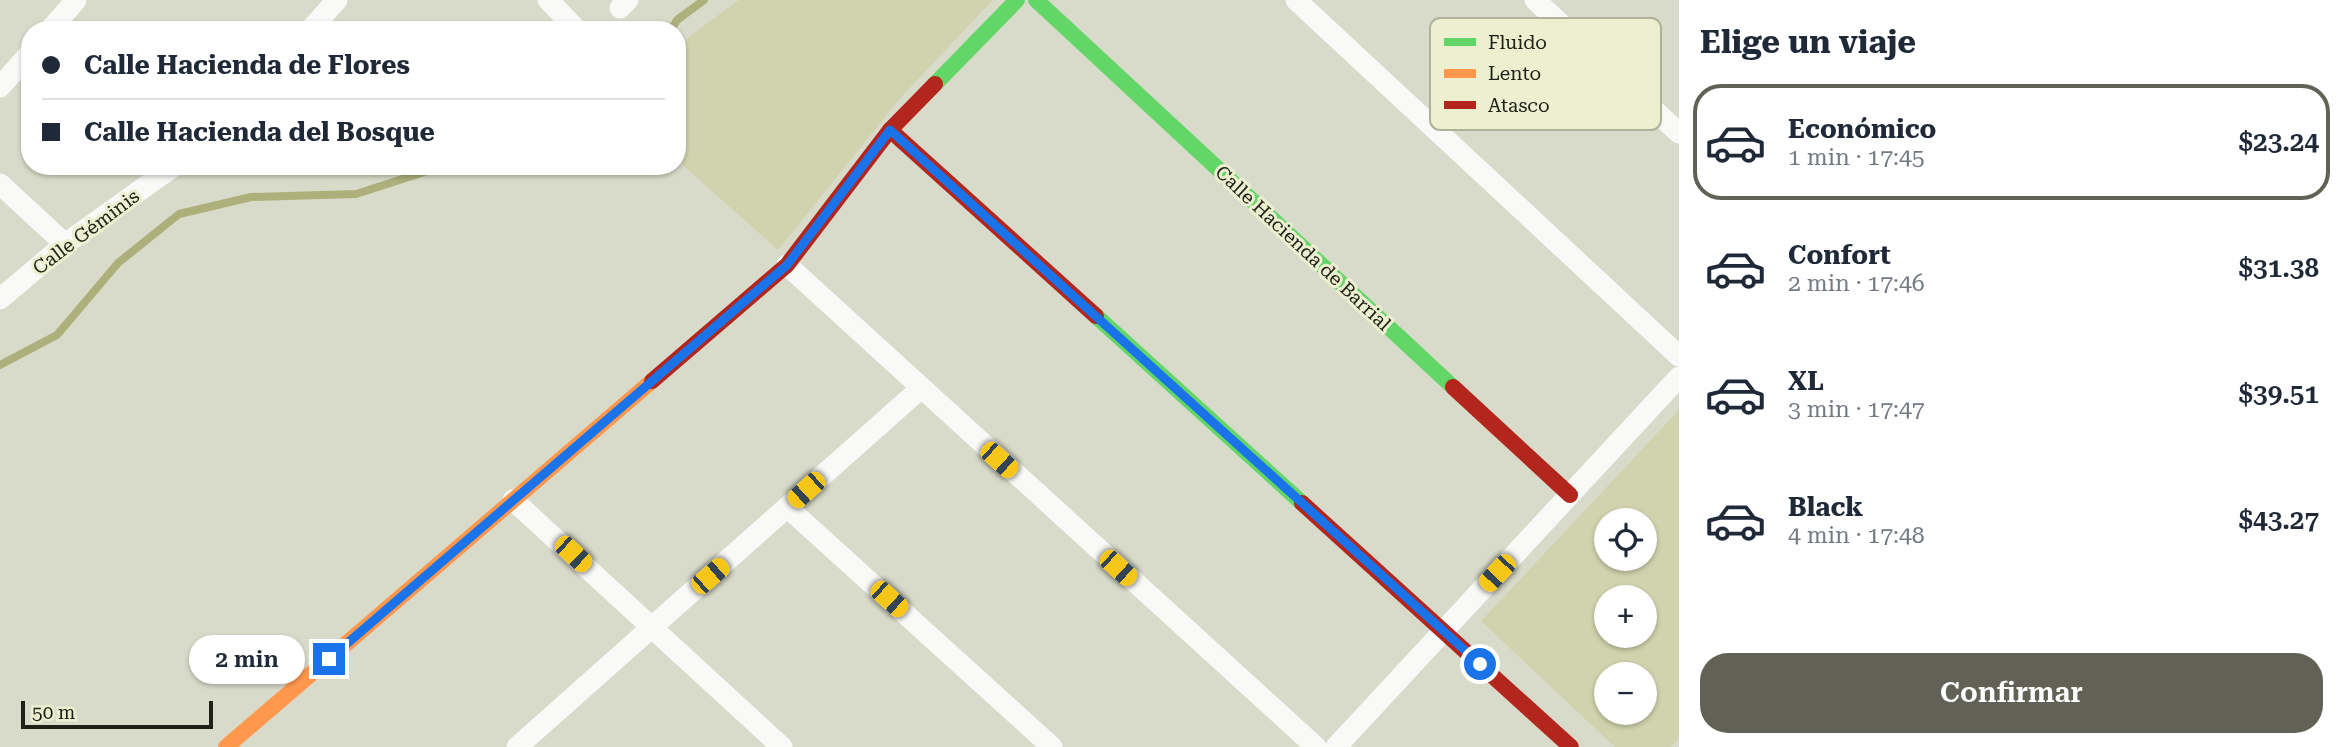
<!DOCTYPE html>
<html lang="es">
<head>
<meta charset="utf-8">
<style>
  :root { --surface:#fff; --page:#f2f2f3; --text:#1f2937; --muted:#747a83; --line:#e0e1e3; --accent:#616255 }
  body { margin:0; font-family:"Roboto Serif",serif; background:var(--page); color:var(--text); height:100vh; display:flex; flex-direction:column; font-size:26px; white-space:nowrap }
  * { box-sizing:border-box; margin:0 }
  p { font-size:23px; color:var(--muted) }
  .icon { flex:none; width:38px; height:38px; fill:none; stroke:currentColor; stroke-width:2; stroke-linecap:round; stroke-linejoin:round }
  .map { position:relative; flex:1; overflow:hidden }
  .details { display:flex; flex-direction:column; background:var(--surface); width:665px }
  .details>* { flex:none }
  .guide { position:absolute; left:21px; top:21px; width:665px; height:154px; border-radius:28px; box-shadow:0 2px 5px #0004; display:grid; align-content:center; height:154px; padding:0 21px; background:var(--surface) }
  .buttons { position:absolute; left:1594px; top:508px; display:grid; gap:14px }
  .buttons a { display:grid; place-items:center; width:63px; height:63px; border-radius:50%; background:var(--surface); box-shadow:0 2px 5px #0004; font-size:35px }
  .scale { position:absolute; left:21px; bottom:18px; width:192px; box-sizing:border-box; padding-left:7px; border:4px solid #202116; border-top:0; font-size:19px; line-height:24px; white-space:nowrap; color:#202116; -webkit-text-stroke:5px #ecefd0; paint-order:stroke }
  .end { position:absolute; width:32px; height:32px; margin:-16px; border:9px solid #1a73e8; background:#fff; box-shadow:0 0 0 4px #fff }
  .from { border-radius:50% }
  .bubble { position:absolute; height:49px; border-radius:24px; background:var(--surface); box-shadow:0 2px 5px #0004; font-size:23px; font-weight:600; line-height:49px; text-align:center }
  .car { position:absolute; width:21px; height:42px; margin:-21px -10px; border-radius:9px; box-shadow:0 0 5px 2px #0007; background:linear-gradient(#f5c518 24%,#345 0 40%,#f5c518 0 76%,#345 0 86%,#f5c518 0) }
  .guide b { display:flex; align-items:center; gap:24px; height:66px; font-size:26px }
  .guide b+b { border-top:2px solid var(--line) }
  .guide i { width:18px; height:18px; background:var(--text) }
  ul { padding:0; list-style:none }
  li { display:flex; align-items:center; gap:21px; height:116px; margin:0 14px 10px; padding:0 7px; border:4px solid transparent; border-radius:28px }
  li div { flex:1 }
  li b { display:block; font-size:26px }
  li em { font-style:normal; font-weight:600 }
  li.active { border-color:var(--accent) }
  li>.icon { width:63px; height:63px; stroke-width:1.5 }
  h2 { padding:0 21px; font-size:32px; line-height:84px }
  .primary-button { display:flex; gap:14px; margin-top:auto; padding:14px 21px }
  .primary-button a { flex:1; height:80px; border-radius:28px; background:var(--accent); color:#fff; font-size:28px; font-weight:600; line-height:80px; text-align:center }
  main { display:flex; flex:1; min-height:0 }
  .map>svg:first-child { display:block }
</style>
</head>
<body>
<main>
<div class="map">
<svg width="1679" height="747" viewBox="0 0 1679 747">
  <rect width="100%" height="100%" fill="#d9dbca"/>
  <g fill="#d0d3ad" fill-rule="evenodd">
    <path d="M 739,0 L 993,0 L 902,96 L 778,250 L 677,160 L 677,51 L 690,36 Z"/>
    <path d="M 1679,410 L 1679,738 L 1671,747 L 1615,747 L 1481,621 ZM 1606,520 L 1645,520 L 1645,558 L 1606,558 ZM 1606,597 L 1645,597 L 1645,635 L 1606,635 ZM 1606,674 L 1645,674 L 1645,712 L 1606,712 Z"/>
  </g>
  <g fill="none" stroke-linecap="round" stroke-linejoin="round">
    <g stroke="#adb07b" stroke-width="8">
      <path d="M 671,30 L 677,20 L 704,0"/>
      <path d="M 0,365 L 57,335 L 118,263 L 179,214 L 251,197 L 356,194 L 443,166"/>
    </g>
    <g stroke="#f9faf7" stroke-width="21">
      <path d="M 548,0 L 577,30"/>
      <path d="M 1296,0 L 1679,356"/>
      <path d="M 1535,0 L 1679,133"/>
      <path d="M 620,8 L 628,0"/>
      <path d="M 50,30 L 76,0"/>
      <path d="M 310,30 L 337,0"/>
      <path d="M 0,87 L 30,53"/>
      <path d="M 0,184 L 65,244"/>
      <path d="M 787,265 L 1316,747"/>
      <path d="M 0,299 L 65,244 L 174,166"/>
      <path d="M 513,500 L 782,747"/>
      <path d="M 787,507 L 1052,747"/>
      <path d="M 517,747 L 920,389"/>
      <path d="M 1336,747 L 1679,377"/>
    </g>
    <g stroke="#63d668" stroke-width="16">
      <path d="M 1036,0 L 1453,387"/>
      <path d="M 935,84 L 1017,0"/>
      <path d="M 1096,316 L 1302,503"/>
    </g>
    <path stroke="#ff974d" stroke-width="16" d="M 226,747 L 652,381"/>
    <g stroke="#b3261e" stroke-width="16">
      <path d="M 890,130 L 1096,316"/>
      <path d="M 652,381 L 787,265 L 890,130 L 935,84"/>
      <path d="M 1453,387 L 1570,495"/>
      <path d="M 1302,503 L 1571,747"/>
    </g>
  </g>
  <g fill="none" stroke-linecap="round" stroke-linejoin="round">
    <path stroke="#1a73e8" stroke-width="9" d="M 329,659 L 787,265 L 890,130 L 1480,664"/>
  </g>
  <g text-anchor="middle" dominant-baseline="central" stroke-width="6" stroke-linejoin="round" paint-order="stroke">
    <g font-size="19" fill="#202116" stroke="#ecefd0">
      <text transform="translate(86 232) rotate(-37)">Calle Géminis</text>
      <text transform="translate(1303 248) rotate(43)">Calle Hacienda de Barrial</text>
    </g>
  </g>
  <rect x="1430" y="18" width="231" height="112" rx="10" fill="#ecefd0" stroke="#afb198" stroke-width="2"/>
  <rect x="1444" y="38" width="32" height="8" fill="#63d668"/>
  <rect x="1444" y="69" width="32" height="9" fill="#ff974d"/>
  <rect x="1444" y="101" width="32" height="8" fill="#b3261e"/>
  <g font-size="19" fill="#202116">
    <text x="1488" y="49">Fluido</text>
    <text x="1488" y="80">Lento</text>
    <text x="1488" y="112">Atasco</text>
  </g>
</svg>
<div class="buttons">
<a><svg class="icon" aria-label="locate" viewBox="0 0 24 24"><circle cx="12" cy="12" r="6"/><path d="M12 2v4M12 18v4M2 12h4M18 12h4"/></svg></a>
<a>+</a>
<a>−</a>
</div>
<div class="scale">50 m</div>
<i class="end from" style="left:1480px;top:664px"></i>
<i class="end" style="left:329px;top:659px"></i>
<div class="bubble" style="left:189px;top:635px;width:116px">2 min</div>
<i class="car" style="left:999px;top:460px;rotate:132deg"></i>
<i class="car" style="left:806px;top:490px;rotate:228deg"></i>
<i class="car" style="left:573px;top:554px;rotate:133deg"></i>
<i class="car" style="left:1118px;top:568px;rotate:132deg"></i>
<i class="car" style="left:1497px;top:573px;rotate:223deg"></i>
<i class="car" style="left:710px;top:576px;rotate:49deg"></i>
<i class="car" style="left:889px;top:599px;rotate:132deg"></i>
<div class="guide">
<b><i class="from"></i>Calle Hacienda de Flores</b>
<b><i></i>Calle Hacienda del Bosque</b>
</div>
</div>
<section class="details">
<h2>Elige un viaje</h2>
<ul>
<li class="active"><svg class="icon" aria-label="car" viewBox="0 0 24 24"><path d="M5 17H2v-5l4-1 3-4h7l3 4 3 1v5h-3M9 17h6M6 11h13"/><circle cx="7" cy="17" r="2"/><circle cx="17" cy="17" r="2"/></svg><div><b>Económico</b><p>1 min · 17:45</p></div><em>$23.24</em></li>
<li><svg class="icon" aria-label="car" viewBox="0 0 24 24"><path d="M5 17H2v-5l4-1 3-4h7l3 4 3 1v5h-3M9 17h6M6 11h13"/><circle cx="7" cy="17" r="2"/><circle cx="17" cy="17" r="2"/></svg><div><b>Confort</b><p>2 min · 17:46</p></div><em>$31.38</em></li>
<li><svg class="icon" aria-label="car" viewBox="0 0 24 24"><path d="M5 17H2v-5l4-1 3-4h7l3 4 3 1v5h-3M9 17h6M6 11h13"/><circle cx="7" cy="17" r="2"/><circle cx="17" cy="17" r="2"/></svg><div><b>XL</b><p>3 min · 17:47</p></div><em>$39.51</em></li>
<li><svg class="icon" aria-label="car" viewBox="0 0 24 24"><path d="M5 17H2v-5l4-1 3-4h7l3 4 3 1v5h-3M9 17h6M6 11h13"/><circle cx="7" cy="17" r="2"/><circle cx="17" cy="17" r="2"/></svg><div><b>Black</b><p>4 min · 17:48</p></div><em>$43.27</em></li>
</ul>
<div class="primary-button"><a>Confirmar</a></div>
</section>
</main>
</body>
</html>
